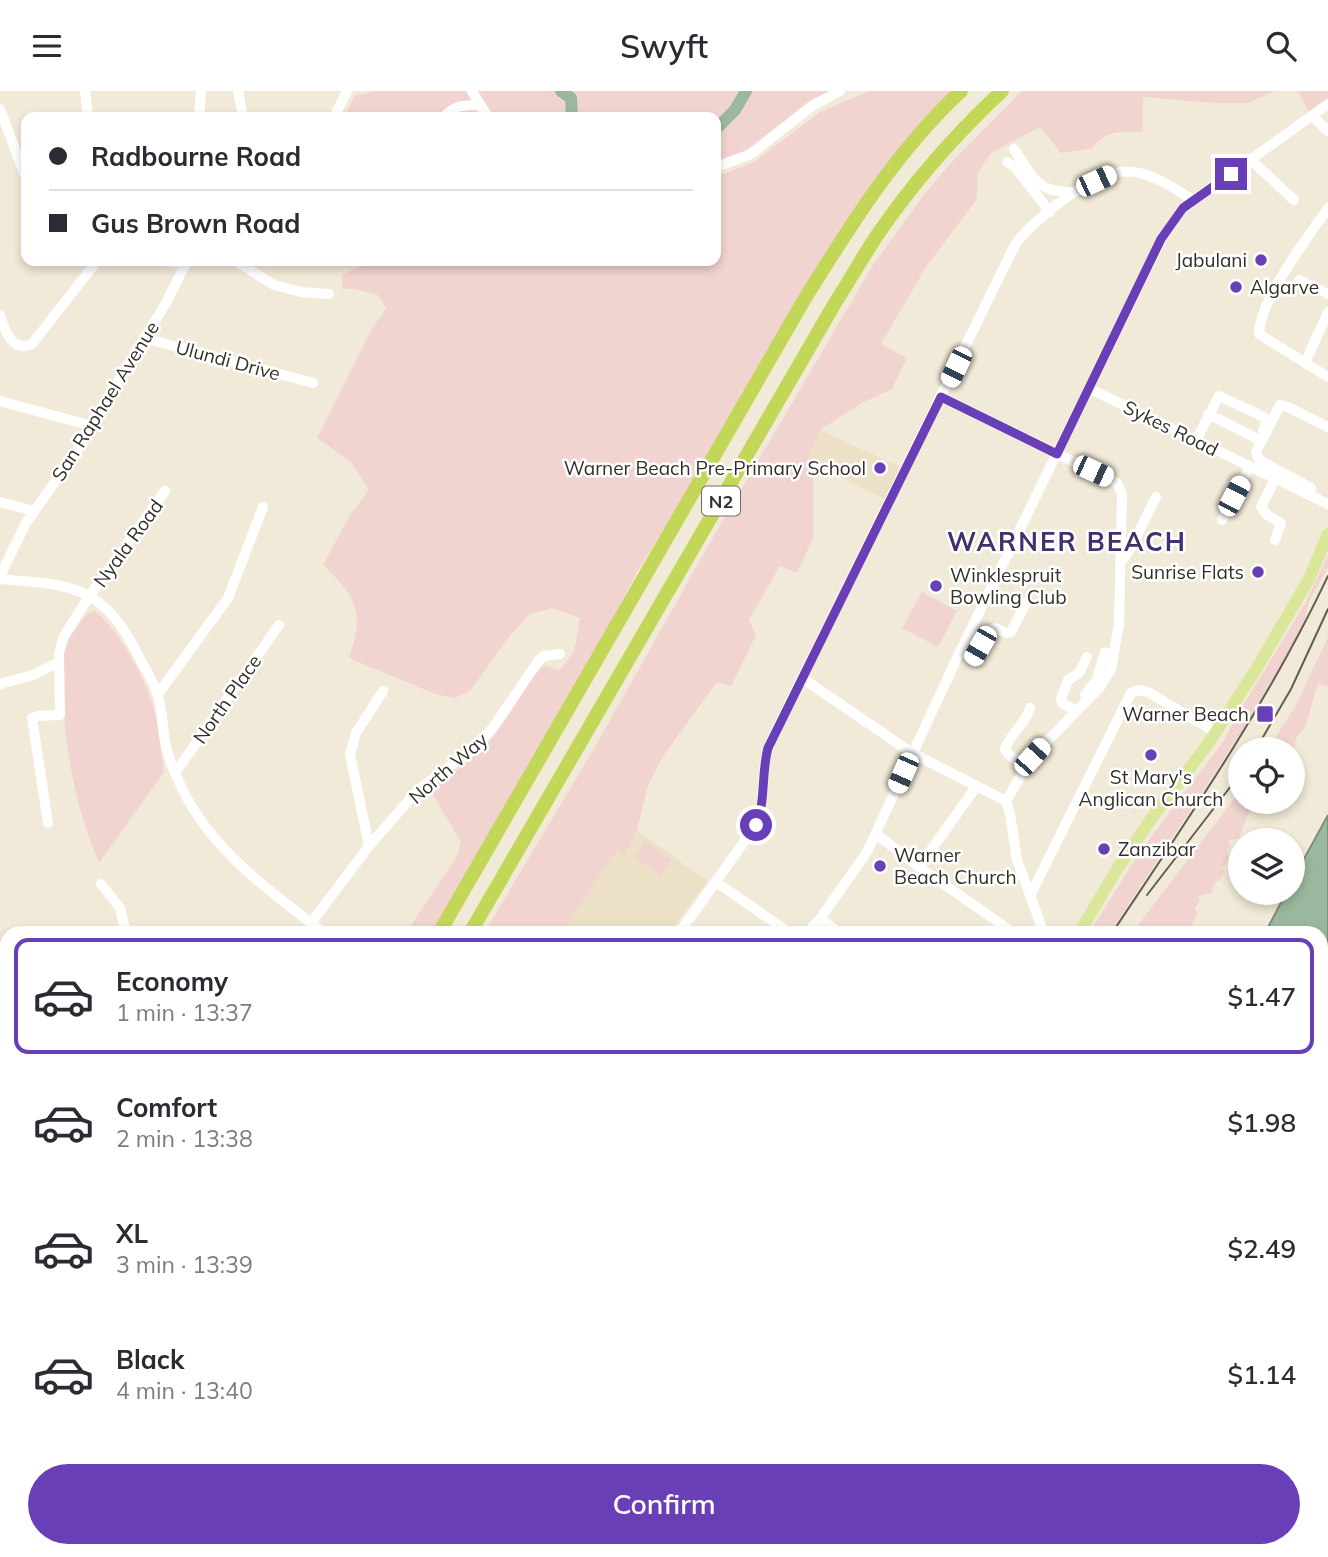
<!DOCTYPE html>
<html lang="en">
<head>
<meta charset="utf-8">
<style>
  :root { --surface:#fff; --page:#f2f2f3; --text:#2b2b33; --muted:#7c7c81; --line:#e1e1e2; --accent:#693fb7 }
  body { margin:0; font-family:Mulish,sans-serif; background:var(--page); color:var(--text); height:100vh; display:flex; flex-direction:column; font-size:26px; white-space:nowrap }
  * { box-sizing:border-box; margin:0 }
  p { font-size:23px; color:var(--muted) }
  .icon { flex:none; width:38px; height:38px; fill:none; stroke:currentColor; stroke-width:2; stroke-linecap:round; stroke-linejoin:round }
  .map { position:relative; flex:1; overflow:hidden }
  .details { position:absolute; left:0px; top:835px; width:1328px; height:632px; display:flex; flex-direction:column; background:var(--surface); border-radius:21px 21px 0 0; box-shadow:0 4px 10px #0003 }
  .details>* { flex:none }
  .top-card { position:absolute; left:21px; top:21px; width:700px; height:154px; border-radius:14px; box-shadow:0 4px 10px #0003; display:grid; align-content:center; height:154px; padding:0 28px; background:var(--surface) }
  .controls { position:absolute; left:1228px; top:646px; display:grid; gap:14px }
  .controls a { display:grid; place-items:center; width:77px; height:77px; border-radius:50%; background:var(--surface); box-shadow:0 4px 10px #0003; font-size:35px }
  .end { position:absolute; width:32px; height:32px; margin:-16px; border:9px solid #693fb7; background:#fff; box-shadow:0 0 0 4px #fff }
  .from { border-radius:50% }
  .car { position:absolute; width:21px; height:42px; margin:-21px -10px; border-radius:9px; box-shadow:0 0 5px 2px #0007; background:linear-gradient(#fff 24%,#345 0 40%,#fff 0 76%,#345 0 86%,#fff 0) }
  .top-card b { display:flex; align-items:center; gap:24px; height:66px; font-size:26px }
  .top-card b+b { border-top:2px solid var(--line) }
  .top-card i { width:18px; height:18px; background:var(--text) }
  ul { padding:12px 0 0; list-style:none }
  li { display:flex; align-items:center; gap:21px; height:116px; margin:0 14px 10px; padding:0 14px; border:4px solid transparent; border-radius:14px }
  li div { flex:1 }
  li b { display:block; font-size:26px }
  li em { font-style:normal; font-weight:600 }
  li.on { border-color:var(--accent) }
  li>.icon { width:63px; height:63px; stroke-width:1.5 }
  .action { display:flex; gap:14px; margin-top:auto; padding:14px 28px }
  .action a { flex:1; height:80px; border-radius:42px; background:var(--accent); color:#fff; font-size:28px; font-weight:600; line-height:80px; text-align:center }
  header { display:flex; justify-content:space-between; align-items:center; height:91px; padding:0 28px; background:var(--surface); font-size:32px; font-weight:600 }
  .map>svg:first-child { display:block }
</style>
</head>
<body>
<header><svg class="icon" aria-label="menu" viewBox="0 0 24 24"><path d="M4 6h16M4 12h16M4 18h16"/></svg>Swyft<svg class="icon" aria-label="search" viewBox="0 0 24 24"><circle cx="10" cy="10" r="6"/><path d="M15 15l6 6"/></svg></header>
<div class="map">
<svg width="1328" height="1466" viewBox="0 0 1328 1466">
  <rect width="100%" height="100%" fill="#f2ead8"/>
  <g fill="#ece1c7">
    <path d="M 820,339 L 902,377 L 887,409 L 807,370 Z"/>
    <path d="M 637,739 L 707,790 L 669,842 L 548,842 L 564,767 Z"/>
  </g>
  <g fill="#f1d4d0">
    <path d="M 373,0 L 466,0 L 479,26 L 344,26 L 355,5 Z"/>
    <path d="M 477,0 L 830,0 L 811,9 L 741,63 L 716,71 L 716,26 L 495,26 Z"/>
    <path d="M 869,0 L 956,0 L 906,53 L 637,481 L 602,548 L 432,842 L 406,842 L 457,765 L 461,751 L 430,699 L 484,658 L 509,624 L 532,585 L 544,575 L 560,579 L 574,561 L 580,527 L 552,517 L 530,523 L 508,547 L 471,599 L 455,607 L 435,603 L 349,567 C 365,520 357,507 323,474 L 350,424 L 369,399 L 352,372 L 317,347 L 370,241 L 386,217 L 378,204 L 354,198 L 342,198 L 342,184 L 372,170 L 716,170 L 716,86 L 754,71 L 820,21 Z"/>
    <path d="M 1022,0 L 1275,0 L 1248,12 L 1213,12 L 1143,6 L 1143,41 C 1118,41 1109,38 1091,58 L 1061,62 L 1040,36 L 991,62 L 977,83 L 977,108 L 926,176 L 881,253 L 907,267 L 892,298 L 860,313 L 820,339 L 807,370 L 813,373 L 813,447 L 797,482 L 780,475 L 749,529 L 756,544 L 731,595 L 717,591 L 661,668 L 648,694 L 637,739 L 625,764 L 616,760 L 562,842 L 548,842 L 541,837 L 537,842 L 484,842 L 592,661 L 712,448 L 873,174 L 923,105 L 949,74 Z"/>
    <path d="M 1298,0 L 1328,0 L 1328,7 L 1309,21 Z"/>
    <path d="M 1328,464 L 1328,477 L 1310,508 L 1303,534 L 1261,611 L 1110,842 L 1089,842 L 1141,759 L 1223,651 L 1237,624 L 1306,511 Z"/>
    <path d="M 922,501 L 957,520 L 938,556 L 902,537 Z"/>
    <path d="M 95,520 C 120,540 147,590 155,622 C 159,641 161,662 164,681 L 99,772 C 76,717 64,659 63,599 C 63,585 61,569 65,556 C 67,550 72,543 76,538 C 81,530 86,522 95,520 Z"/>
    <path d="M 1328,546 L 1328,595 L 1319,593 C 1310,608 1311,636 1297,645 L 1293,661 L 1293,658 L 1268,658 L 1295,616 Z"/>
    <path d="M 1241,699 L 1241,710 L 1259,711 L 1247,725 L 1239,747 L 1228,749 L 1230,754 L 1227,760 L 1229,768 L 1222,778 L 1225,780 L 1219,790 L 1216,790 C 1208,806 1218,800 1198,805 L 1200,810 L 1195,817 L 1197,823 L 1188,840 L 1132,842 Z"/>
    <path d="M 645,750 L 672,769 L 661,785 L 634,766 Z"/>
    <path d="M 7,1317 L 7,1460 L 69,1460 L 65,1466 L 0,1466 L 0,1321 Z"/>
    <path d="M 135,1460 L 174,1460 L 187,1466 L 131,1466 Z"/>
    <path d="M 793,1460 L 850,1460 L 847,1466 L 790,1466 Z"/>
  </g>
  <path fill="#9bb89e" stroke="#7c8f7b" stroke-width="2" d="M 1328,724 L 1328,1466 L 931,1466 L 934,1460 L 1321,1460 L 1321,842 L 1265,842 L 1286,802 L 1293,802 L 1293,788 Z"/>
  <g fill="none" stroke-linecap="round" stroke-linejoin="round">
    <path stroke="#7c8f7b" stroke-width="2" d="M 0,1432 L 7,1434"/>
    <g stroke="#9bb89e" stroke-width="12">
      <path d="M 561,0 L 571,7 L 572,26"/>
      <path d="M 716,38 L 735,19 L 746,0"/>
    </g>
    <g stroke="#fff" stroke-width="10">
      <path d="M 85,0 L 88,26"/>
      <path d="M 238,0 L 243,26"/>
      <path d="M 472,0 L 488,26"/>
      <path d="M 0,18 L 26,87"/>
      <path d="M 1312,25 L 1328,40"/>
      <path d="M 199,26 L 201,0"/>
      <path d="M 334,26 L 347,0"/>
      <path d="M 444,26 C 454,14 465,14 480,14"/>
      <path d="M 1014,58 C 1033,86 1036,102 1073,101"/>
      <path d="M 1251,69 L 1294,109"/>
      <path d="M 1007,71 L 1014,75 L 1050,121"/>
      <path d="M 716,76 L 751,63 L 812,15 L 840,0"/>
      <path d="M 1328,117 C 1308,146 1260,208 1259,243 L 1328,286"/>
      <path d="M 166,170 L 185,173"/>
      <path d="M 236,170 L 274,194 L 301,201 L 329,203"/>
      <path d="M 1299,189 L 1328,203"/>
      <path d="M 0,224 C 5,239 11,262 32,253 L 97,170"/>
      <path d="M 144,247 L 313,292"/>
      <path d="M 1305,272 L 1328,221"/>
      <path d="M 1090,298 L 1328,413"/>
      <path d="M 941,306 L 1117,392 L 1122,403 L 1119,533 L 1111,578 L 1100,596 L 1032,666 L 1006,710"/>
      <path d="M 0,310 L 92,335"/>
      <path d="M 1208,323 L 1258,348"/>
      <path d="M 1196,349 L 1219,305 L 1264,326 L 1266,332 L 1263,339"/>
      <path d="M 1275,388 L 1261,416 L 1267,424 L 1281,432 L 1275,449"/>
      <path d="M 1311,397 L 1259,369 L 1256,361 L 1280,314 L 1288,316 L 1328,336"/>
      <path d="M 0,411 L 34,420"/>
      <path d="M 1222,429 L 1250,375"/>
      <path d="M 1121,471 L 1131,457 L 1156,406"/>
      <path d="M 0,485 L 26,432 L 84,350 L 104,313 L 166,212 L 187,170"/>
      <path d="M 0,488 C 72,494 103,494 138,564 C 144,577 153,589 157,602 C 163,619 162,638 166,655 C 170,674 179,692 188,709 C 219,765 275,804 324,842"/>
      <path d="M 960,560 L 973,568 L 987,542 L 995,537 L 1006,542 L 1011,541 L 1026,512"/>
      <path d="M 802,587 L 912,662 L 1006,710 L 1010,723 L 1017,769 L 1044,842"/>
      <path d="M 0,593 L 33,584 L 59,571"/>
      <path d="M 158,603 L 228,507 L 263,416"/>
      <path d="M 1085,604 L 1097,588 L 1105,561"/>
      <path d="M 1077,620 L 1062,612 L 1061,608 L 1068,589 L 1079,582 L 1087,566"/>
      <path d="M 1025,675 L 1008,663 L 1005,658 C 1011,641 1025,634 1030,617"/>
      <path d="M 175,682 L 279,534"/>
      <path d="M 48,732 L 32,627 L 38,625 L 60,624 L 59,562 L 64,545 L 90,504 L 165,400"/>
      <path d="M 876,743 L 919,776 L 1014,842"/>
      <path d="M 369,755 L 350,663 L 356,642 L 383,600"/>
      <path d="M 919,776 L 976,696"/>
      <path d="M 716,791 L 790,842"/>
      <path d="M 101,793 L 120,817 L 126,842"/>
      <path d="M 1030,805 L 1131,602 L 1139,599 L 1148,601 L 1215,641"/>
      <path d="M 820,828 L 840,842"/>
      <path d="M 311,832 L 369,755 L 417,700 L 472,658 L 492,638 L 539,569 L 544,565 L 560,563"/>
      <path d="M 541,842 L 542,840"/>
      <path d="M 679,842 L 756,734 C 767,707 759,677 771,650 L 1016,152 C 1038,125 1098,75 1134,81 C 1156,84 1175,98 1193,109"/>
      <path d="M 807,842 L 820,828 L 867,761 L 956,569 L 1162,147 L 1183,117 L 1328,13"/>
      <path d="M 0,855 L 2,869"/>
      <path d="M 0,1033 L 7,1038"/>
      <path d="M 0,1306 L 7,1302"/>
      <path d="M 367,1460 L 372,1466"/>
      <path d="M 730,1460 L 736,1466"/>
      <path d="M 296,1466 L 299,1460"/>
      <path d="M 514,1466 L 520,1460"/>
      <path d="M 694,1466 L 702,1460"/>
      <path d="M 744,1466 L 753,1460"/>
    </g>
    <g stroke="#dae79a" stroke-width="12">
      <path d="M 1079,842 L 1119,775 L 1156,721 L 1208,653 L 1258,575 L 1309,488 L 1328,443"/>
      <path d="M 583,1466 L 594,1460"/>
    </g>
    <g stroke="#c2d757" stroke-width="14">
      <path d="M 439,842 L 804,209 C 850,135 897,59 961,0"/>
      <path d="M 470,842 L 835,212 C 850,189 863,165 878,143 C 913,92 957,42 1002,0"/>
      <path d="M 71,1466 L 75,1460"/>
      <path d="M 108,1466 L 112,1460"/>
      <path d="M 121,1466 L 124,1460"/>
    </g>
    <g stroke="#625e54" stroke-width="2">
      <path d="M 1256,658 L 1291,598 L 1328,518"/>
      <path d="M 1147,804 L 1241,682"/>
      <path d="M 1112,842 C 1190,725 1268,612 1328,485"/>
      <path d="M 670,1466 L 676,1460"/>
    </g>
  </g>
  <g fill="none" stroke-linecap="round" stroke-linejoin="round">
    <path stroke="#693fb7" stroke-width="9" d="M 756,734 C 766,710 761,683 768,657 L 941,306 L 1057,363 L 1161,148 L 1183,117 L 1231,83"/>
  </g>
  <g fill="#693fb7" stroke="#fff" stroke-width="2.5">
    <circle cx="1261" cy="169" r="7"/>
    <circle cx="1236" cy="196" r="7"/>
    <circle cx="880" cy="377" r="7"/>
    <circle cx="1258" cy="481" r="7"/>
    <circle cx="936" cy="495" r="7"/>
    <rect x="1256" y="614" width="18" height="18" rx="3.5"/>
    <circle cx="1151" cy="664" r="7"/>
    <circle cx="1104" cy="758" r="7"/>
    <circle cx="880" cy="775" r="7"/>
  </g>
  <g text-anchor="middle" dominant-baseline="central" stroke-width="5" stroke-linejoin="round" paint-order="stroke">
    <rect fill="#fff" stroke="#706d68" stroke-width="2" x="702" y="395.5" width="38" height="29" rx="5"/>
    <g font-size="18" font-weight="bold" fill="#322f28">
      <text x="721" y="410">N2</text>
    </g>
    <g font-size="19" fill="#322f28" stroke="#fff" text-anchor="end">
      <text x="1247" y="169">Jabulani</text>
      <text x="1250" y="196" text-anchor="start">Algarve</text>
      <text x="866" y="377">Warner Beach Pre-Primary School</text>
      <text x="1244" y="481">Sunrise Flats</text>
      <text x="950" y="484" text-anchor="start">Winklespruit<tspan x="950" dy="22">Bowling Club</tspan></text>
      <text x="1249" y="623">Warner Beach</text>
      <text x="1151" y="686" text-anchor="middle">St Mary's<tspan x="1151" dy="22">Anglican Church</tspan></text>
      <text x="1118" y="758" text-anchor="start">Zanzibar</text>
      <text x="894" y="764" text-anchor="start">Warner<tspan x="894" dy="22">Beach Church</tspan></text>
    </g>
    <g font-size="19" fill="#322f28" stroke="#fff">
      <text transform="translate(228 269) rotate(15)">Ulundi Drive</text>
      <text transform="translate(105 310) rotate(-58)">San Raphael Avenue</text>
      <text transform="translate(1171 337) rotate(26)">Sykes Road</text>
      <text transform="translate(128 452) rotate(-54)">Nyala Road</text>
      <text transform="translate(227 608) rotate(-55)">North Place</text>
      <text transform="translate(448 677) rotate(-41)">North Way</text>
    </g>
    <g font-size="26" font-weight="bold" letter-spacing="2" fill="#42306c" stroke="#fff">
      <text x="1067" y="450">WARNER BEACH</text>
    </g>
  </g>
</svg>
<div class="controls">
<a><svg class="icon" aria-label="locate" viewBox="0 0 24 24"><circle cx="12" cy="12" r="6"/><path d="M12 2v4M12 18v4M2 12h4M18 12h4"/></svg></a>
<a><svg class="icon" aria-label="layers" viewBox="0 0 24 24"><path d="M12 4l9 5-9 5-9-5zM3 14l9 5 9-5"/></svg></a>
</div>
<i class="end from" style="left:756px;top:734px"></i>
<i class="end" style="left:1231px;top:83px"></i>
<i class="car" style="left:1096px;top:90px;rotate:65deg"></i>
<i class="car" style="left:956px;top:276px;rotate:206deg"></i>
<i class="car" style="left:1093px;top:380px;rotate:115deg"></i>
<i class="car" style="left:1234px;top:405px;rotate:28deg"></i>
<i class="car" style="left:980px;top:555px;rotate:210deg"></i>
<i class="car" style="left:1032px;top:666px;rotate:42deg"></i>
<i class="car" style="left:903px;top:682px;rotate:204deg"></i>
<div class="top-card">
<b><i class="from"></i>Radbourne Road</b>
<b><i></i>Gus Brown Road</b>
</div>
<section class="details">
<ul>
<li class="on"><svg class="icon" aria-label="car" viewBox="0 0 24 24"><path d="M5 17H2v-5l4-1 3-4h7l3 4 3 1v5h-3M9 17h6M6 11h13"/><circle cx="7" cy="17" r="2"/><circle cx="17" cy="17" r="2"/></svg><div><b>Economy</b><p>1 min · 13:37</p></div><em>$1.47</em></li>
<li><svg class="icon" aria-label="car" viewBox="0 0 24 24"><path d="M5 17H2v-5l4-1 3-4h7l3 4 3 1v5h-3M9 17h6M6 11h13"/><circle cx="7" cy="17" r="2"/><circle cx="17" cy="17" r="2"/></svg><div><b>Comfort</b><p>2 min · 13:38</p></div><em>$1.98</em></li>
<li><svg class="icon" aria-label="car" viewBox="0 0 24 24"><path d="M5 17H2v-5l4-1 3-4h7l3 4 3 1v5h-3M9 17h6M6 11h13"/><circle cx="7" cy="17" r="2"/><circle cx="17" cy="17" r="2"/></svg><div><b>XL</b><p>3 min · 13:39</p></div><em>$2.49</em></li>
<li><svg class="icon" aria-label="car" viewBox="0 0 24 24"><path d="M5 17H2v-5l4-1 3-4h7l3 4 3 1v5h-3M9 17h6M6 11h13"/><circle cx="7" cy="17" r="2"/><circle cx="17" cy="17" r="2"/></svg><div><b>Black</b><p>4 min · 13:40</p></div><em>$1.14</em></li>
</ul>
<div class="action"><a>Confirm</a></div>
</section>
</div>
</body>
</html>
